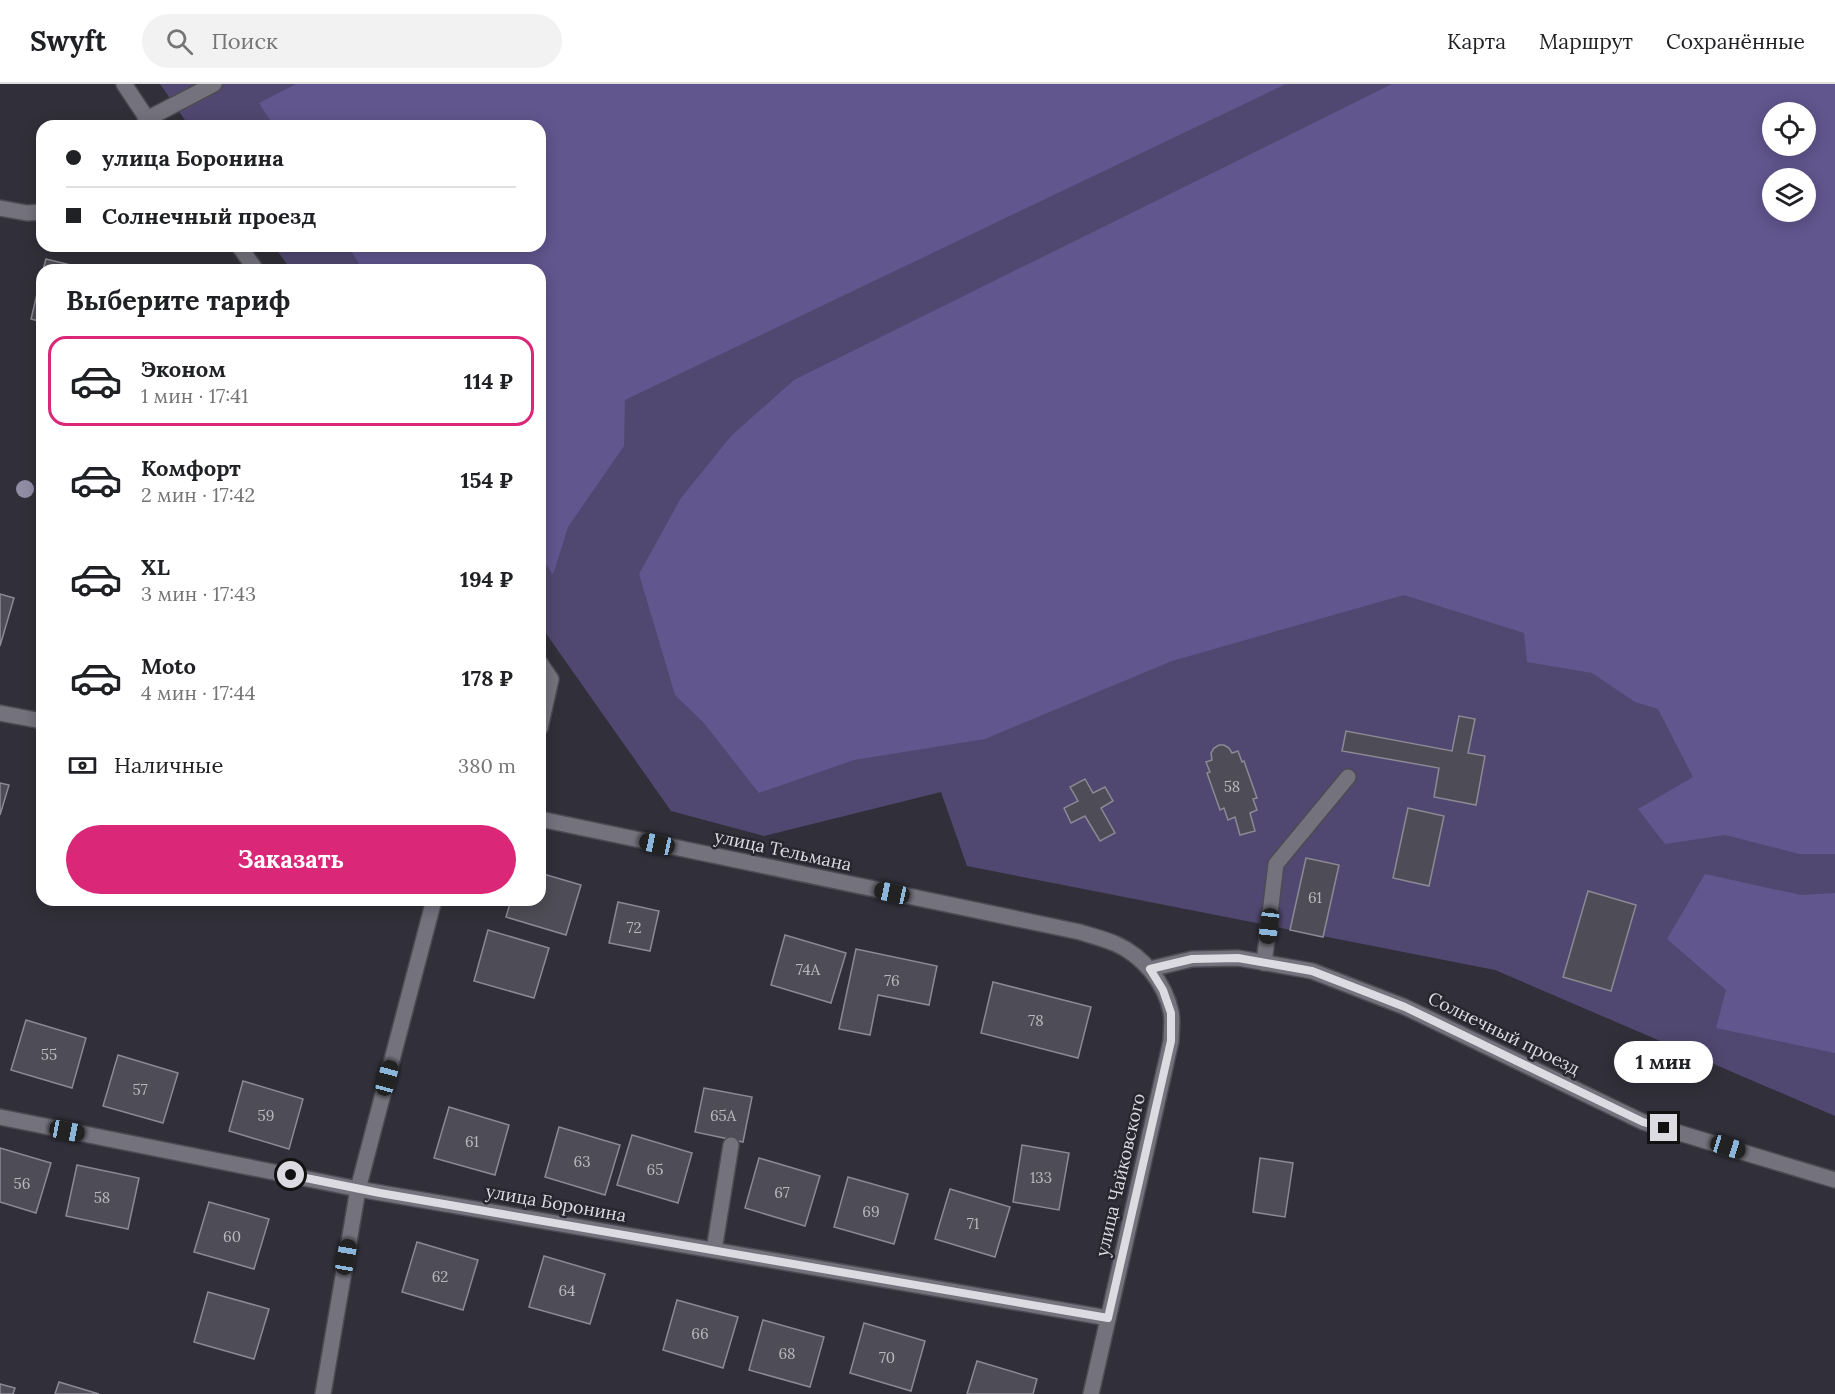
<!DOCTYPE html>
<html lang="ru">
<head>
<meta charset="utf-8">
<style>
  :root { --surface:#fff; --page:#f2f2f2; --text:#202124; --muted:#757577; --line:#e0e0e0; --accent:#db2777 }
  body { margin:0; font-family:Lora,serif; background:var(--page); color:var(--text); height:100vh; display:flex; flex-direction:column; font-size:22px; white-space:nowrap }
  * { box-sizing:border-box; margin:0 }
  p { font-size:20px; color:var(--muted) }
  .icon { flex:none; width:33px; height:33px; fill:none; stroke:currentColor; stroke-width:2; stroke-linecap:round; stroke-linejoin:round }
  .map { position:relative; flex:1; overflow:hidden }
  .panel { position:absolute; left:36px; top:180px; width:510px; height:642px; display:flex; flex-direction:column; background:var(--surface); border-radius:18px; box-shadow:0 3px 15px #0003 }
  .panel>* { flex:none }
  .hud { position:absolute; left:36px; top:36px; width:510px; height:132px; border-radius:18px; box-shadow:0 3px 15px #0003; display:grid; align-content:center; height:132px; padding:0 30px; background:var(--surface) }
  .tools { position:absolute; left:1762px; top:18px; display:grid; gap:12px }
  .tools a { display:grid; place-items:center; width:54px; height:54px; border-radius:50%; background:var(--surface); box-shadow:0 3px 15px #0003; font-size:30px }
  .end { position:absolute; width:27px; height:27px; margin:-14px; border:8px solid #dcdbe1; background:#111; box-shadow:0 0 0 3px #111 }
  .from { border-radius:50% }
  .bubble { position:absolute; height:42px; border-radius:21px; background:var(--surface); box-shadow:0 3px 15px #0003; font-size:20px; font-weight:700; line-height:42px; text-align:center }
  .car { position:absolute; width:18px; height:36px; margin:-18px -9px; border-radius:8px; box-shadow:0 0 4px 2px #0007; background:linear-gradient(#222 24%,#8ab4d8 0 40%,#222 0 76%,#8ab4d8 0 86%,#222 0) }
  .hud b { display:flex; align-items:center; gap:21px; height:57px; font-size:22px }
  .hud b+b { border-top:2px solid var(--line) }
  .hud i { width:15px; height:15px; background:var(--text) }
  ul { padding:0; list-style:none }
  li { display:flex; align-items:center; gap:18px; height:90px; margin:0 12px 9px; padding:0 18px; border:3px solid transparent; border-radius:18px }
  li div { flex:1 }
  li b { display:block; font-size:22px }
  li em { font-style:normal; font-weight:700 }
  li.on { border-color:var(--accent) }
  li>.icon { width:54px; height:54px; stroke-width:1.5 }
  h2 { padding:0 30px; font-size:27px; line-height:72px }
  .pay { display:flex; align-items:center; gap:15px; height:66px; padding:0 30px; font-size:22px }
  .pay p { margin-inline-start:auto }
  .button { display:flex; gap:12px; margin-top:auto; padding:12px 30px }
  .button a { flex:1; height:69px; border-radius:36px; background:var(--accent); color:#fff; font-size:24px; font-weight:700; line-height:69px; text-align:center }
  header { display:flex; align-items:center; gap:36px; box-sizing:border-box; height:84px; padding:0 30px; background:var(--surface); border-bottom:2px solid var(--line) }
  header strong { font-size:28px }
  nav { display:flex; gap:33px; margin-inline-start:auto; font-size:21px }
  .search { width:420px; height:54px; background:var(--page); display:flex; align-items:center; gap:15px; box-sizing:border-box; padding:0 21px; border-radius:33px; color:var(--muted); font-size:22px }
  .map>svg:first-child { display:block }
</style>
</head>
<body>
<header>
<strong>Swyft</strong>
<div class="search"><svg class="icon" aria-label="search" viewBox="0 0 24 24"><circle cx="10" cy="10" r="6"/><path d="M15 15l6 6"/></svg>Поиск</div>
<nav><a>Карта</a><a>Маршрут</a><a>Сохранённые</a></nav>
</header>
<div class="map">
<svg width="1835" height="1310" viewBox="0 0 1835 1310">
  <rect width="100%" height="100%" fill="#31303a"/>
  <path fill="#504870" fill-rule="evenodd" d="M 160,0 L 1835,0 L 1835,1032 L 1495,886 L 967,782 L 941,708 L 764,752 L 671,727 L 540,541 L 540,186 L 291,186 L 274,162 L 540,162 L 540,42 L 189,42 ZM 1773,28 L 1806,28 L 1806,62 L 1773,62 ZM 1773,94 L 1806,94 L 1806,128 L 1773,128 Z"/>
  <g fill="#61568e" fill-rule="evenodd">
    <path d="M 296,0 L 1286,0 L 625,316 L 624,362 L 568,443 L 553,491 L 540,470 L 540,186 L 363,186 L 348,162 L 540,162 L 540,42 L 274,42 L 259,19 Z"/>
    <path d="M 1392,0 L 1835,0 L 1835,770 L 1799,770 L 1725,751 L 1665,760 L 1638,725 L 1693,693 L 1658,625 L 1635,618 L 1592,589 L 1527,578 L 1524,549 L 1404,511 L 1172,577 L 985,655 L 854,676 L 759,709 L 703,638 L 675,611 L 639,490 L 681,414 L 732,351 L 794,296 ZM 1806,28 L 1806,62 L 1773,62 L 1773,28 ZM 1773,94 L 1806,94 L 1806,128 L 1773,128 Z"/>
    <path d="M 1705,790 L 1801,811 L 1835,809 L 1835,969 L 1716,944 L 1726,906 L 1667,855 Z"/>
  </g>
  <g fill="#4e4d57" stroke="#8a8994" stroke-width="1.5">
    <path d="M 46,175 L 91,186 L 43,186 Z"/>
    <path d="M 42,189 L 42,238 L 31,235 Z"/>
    <path d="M 0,510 L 14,514 L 0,562 Z"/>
    <path d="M 1459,632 L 1475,635 L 1468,669 L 1485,672 L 1476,721 L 1434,713 L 1439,684 L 1342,667 L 1346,647 L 1452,667 Z"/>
    <path d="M 1219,661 L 1224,661 L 1229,664 L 1232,669 L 1238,667 L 1242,678 L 1244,677 L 1257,714 L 1253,715 L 1257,726 L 1250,729 L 1255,747 L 1240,751 L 1235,733 L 1228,736 L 1224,724 L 1220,726 L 1207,689 L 1210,688 L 1206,678 L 1212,676 L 1211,669 L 1214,664 Z"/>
    <path d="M 1085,695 L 1093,709 L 1105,703 L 1113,717 L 1101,724 L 1115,749 L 1100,757 L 1085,732 L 1071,739 L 1064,724 L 1078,717 L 1070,703 Z"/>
    <path d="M 0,699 L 9,701 L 0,731 Z"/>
    <path d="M 1408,724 L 1444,732 L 1429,802 L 1393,794 Z"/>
    <path d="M 1306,774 L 1339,781 L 1323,853 L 1290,846 Z"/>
    <path d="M 540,789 L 581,801 L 566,851 L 506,833 L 511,816 L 540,816 Z"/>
    <path d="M 1588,807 L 1636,821 L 1611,907 L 1563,893 Z"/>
    <path d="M 618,818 L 659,827 L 650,867 L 609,859 Z"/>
    <path d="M 488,846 L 549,864 L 534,914 L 474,897 Z"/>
    <path d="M 785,851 L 846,869 L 831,919 L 771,901 Z"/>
    <path d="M 856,865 L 937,882 L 929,921 L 878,911 L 870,951 L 839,945 Z"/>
    <path d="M 993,898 L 1091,923 L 1078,974 L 981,949 Z"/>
    <path d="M 26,936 L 86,954 L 72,1004 L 11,986 Z"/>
    <path d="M 118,971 L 178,989 L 163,1039 L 103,1022 Z"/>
    <path d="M 243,997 L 303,1015 L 289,1065 L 229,1047 Z"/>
    <path d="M 704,1004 L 752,1013 L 743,1058 L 695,1048 Z"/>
    <path d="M 449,1023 L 509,1041 L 495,1091 L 434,1074 Z"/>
    <path d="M 559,1043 L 620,1061 L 605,1111 L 545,1093 Z"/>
    <path d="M 632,1051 L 692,1069 L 678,1119 L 617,1101 Z"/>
    <path d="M 1022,1061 L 1069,1069 L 1059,1126 L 1013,1118 Z"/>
    <path d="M 0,1064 L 51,1079 L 36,1129 L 0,1118 Z"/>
    <path d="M 759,1074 L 820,1092 L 805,1142 L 745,1124 Z"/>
    <path d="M 1260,1074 L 1293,1079 L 1285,1133 L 1253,1128 Z"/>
    <path d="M 77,1081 L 139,1094 L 128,1145 L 66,1132 Z"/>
    <path d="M 848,1093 L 908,1110 L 894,1160 L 834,1143 Z"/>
    <path d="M 950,1105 L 1010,1123 L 995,1173 L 935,1155 Z"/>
    <path d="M 209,1118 L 269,1135 L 254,1185 L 194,1168 Z"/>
    <path d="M 417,1158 L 478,1176 L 463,1226 L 402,1208 Z"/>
    <path d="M 544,1172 L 605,1190 L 590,1240 L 529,1223 Z"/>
    <path d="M 208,1208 L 269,1225 L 254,1275 L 194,1258 Z"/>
    <path d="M 677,1216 L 738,1233 L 723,1284 L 663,1266 Z"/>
    <path d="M 763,1236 L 824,1253 L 810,1303 L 749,1286 Z"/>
    <path d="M 864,1239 L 925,1257 L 911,1307 L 850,1289 Z"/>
    <path d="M 977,1277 L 1037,1295 L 1033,1310 L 967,1310 Z"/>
    <path d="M 59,1298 L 99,1310 L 55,1310 Z"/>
    <path d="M 0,1300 L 15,1304 L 13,1310 L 0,1310 Z"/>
  </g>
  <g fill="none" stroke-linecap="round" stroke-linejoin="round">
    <defs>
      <g id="minor">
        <path d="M 124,0 L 152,42"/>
        <path d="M 143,42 L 147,35 L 214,0"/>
        <path d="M 0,124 L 27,129 L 42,128"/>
        <path d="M 239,162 L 256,186"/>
        <path d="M 540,579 L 551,595 L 540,644"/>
        <path d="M 0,629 L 42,637"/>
        <path d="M 540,735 L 1080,848 C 1092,852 1105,855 1116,860 C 1143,872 1165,899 1171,928 C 1173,937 1171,948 1171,957 L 1091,1310"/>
        <path d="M 1264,879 L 1276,780 L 1348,693"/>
        <path d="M 1150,885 L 1192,875 L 1238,874 L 1312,887 L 1405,923 L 1643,1038 L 1835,1096"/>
        <path d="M 0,1033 L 358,1105 L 1108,1234"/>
        <path d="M 714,1166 L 731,1061"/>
        <path d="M 323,1310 L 358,1105 L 434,816"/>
      </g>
    </defs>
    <use href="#minor" stroke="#4c4b53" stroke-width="18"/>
    <use href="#minor" stroke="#73727d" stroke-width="15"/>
  </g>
  <circle fill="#908da5" cx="25" cy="405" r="9"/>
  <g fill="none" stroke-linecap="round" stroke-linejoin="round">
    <path stroke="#dcdbe1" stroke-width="8" d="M 291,1091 L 380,1109 L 1108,1234 L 1171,957 L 1171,929 L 1163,906 L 1150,885 L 1192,875 L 1238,874 L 1312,887 L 1405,923 L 1643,1038 L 1664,1044"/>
  </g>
  <g text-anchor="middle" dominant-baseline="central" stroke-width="5" stroke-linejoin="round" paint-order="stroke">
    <g font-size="15" fill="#b8b8be">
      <text x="1232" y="702">58</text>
      <text x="1315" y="813">61</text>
      <text x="634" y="843">72</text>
      <text x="808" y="885">74А</text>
      <text x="892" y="896">76</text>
      <text x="1036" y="936">78</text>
      <text x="49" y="970">55</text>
      <text x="140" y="1005">57</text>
      <text x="266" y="1031">59</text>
      <text x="723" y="1031">65А</text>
      <text x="472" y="1057">61</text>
      <text x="582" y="1077">63</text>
      <text x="655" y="1085">65</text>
      <text x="1041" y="1093">133</text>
      <text x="22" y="1099">56</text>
      <text x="782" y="1108">67</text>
      <text x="102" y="1113">58</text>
      <text x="871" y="1127">69</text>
      <text x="973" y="1139">71</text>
      <text x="232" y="1152">60</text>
      <text x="440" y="1192">62</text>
      <text x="567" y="1206">64</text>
      <text x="700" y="1249">66</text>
      <text x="787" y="1269">68</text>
      <text x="887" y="1273">70</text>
    </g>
    <g font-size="18" fill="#dcdbe1" stroke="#282630">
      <text transform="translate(783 766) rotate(12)">улица Тельмана</text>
      <text transform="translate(1504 949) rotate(26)">Солнечный проезд</text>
      <text transform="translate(1120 1091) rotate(-77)">улица Чайковского</text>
      <text transform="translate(556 1119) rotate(10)">улица Боронина</text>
    </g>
  </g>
</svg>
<div class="tools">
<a><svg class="icon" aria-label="locate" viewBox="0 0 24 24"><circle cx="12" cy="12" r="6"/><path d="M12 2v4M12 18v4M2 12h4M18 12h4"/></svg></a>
<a><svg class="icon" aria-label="layers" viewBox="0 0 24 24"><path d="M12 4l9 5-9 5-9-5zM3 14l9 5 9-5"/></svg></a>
</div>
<i class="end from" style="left:291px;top:1091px"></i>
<i class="end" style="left:1664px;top:1044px"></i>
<div class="bubble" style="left:1614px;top:957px;width:99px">1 мин</div>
<i class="car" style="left:657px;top:760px;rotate:282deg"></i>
<i class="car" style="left:892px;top:809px;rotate:282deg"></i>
<i class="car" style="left:1269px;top:842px;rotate:187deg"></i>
<i class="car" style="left:387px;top:994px;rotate:15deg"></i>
<i class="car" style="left:67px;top:1047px;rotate:101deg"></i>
<i class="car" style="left:1728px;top:1063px;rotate:107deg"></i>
<i class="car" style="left:346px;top:1173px;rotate:10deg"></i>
<div class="hud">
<b><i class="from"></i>улица Боронина</b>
<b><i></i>Солнечный проезд</b>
</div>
<section class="panel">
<h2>Выберите тариф</h2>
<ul>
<li class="on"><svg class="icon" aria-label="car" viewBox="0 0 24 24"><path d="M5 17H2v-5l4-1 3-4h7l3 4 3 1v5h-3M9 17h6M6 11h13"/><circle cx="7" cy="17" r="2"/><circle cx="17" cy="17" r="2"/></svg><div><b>Эконом</b><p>1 мин · 17:41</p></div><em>114 ₽</em></li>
<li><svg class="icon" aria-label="car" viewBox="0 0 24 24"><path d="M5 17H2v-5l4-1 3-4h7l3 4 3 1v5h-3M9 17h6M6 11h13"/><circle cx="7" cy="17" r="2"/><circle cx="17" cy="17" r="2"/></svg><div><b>Комфорт</b><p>2 мин · 17:42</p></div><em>154 ₽</em></li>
<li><svg class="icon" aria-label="car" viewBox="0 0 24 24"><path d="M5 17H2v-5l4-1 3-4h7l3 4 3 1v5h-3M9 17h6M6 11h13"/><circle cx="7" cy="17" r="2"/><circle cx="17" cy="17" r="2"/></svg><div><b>XL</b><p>3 мин · 17:43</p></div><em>194 ₽</em></li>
<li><svg class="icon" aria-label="car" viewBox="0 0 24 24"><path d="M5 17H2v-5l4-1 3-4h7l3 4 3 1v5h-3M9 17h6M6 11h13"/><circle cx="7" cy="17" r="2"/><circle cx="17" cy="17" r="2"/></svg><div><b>Moto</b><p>4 мин · 17:44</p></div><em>178 ₽</em></li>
</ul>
<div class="pay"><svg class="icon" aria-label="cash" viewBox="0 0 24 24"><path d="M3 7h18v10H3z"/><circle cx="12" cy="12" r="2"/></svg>Наличные<p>380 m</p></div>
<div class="button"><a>Заказать</a></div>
</section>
</div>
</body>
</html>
